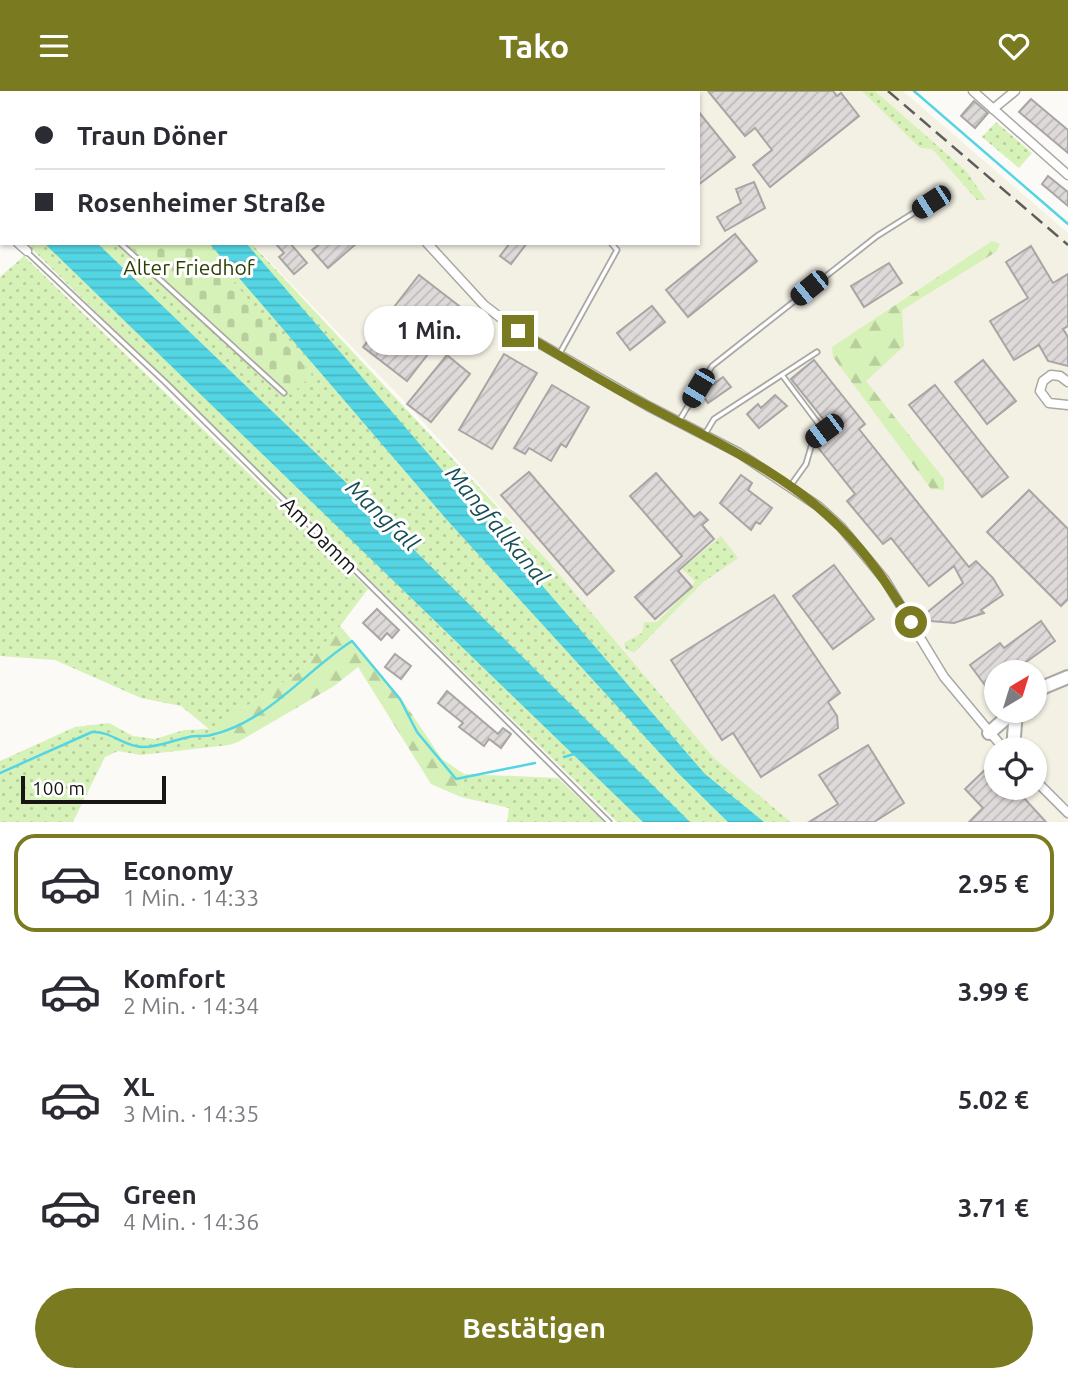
<!DOCTYPE html>
<html lang="de">
<head>
<meta charset="utf-8">
<style>
  :root { --surface:#fff; --page:#f2f2f3; --text:#2b2b33; --muted:#7c7c81; --line:#e1e1e2; --accent:#7a7a21 }
  body { margin:0; font-family:Ubuntu,sans-serif; background:var(--page); color:var(--text); height:100vh; display:flex; flex-direction:column; font-size:26px; white-space:nowrap }
  * { box-sizing:border-box; margin:0 }
  p { font-size:23px; color:var(--muted) }
  .icon { flex:none; width:38px; height:38px; fill:none; stroke:currentColor; stroke-width:2; stroke-linecap:round; stroke-linejoin:round }
  .map { position:relative; height:731px; overflow:hidden }
  .side { display:flex; flex-direction:column; background:var(--surface); flex:1 }
  .side>* { flex:none }
  .banner { position:absolute; left:0px; top:0px; width:700px; height:154px; box-shadow:0 2px 5px #0004; display:grid; align-content:center; height:154px; padding:0 35px; background:var(--surface) }
  .needle { width:46px; rotate:38deg }
  .fabs { position:absolute; left:984px; top:569px; display:grid; gap:14px }
  .fabs a { display:grid; place-items:center; width:63px; height:63px; border-radius:50%; background:var(--surface); box-shadow:0 2px 5px #0004; font-size:35px }
  .scale { position:absolute; left:21px; bottom:18px; width:145px; box-sizing:border-box; padding-left:7px; border:4px solid #161614; border-top:0; font-size:19px; line-height:24px; white-space:nowrap; color:#161614; -webkit-text-stroke:5px #fff; paint-order:stroke }
  .end { position:absolute; width:32px; height:32px; margin:-16px; border:9px solid #7a7a21; background:#fff; box-shadow:0 0 0 4px #fff }
  .from { border-radius:50% }
  .bubble { position:absolute; height:49px; border-radius:24px; background:var(--surface); box-shadow:0 2px 5px #0004; font-size:23px; font-weight:600; line-height:49px; text-align:center }
  .car { position:absolute; width:21px; height:42px; margin:-21px -10px; border-radius:9px; box-shadow:0 0 5px 2px #0007; background:linear-gradient(#222 24%,#8ab4d8 0 40%,#222 0 76%,#8ab4d8 0 86%,#222 0) }
  .banner b { display:flex; align-items:center; gap:24px; height:66px; font-size:26px }
  .banner b+b { border-top:2px solid var(--line) }
  .banner i { width:18px; height:18px; background:var(--text) }
  ul { padding:12px 0 0; list-style:none }
  li { display:flex; align-items:center; gap:21px; height:98px; margin:0 14px 10px; padding:0 21px; border:4px solid transparent; border-radius:21px }
  li div { flex:1 }
  li b { display:block; font-size:26px }
  li em { font-style:normal; font-weight:600 }
  li.selected { border-color:var(--accent) }
  li>.icon { width:63px; height:63px; stroke-width:1.5 }
  .primary-button { display:flex; gap:14px; margin-top:auto; padding:14px 35px }
  .primary-button a { flex:1; height:80px; border-radius:42px; background:var(--accent); color:#fff; font-size:28px; font-weight:600; line-height:80px; text-align:center }
  header { display:flex; justify-content:space-between; align-items:center; height:91px; padding:0 35px; background:var(--accent); color:#fff; font-size:32px; font-weight:600 }
  .map>svg:first-child { display:block }
</style>
</head>
<body>
<header><svg class="icon" aria-label="menu" viewBox="0 0 24 24"><path d="M4 6h16M4 12h16M4 18h16"/></svg>Tako<svg class="icon" aria-label="heart" viewBox="0 0 24 24"><path d="M12 20l-8-8c-3-5 5-10 8-4 3-6 11-1 8 4z"/></svg></header>
<div class="map">
<svg width="1068" height="731" viewBox="0 0 1068 731">
  <defs>
    <pattern id="grass-dots" width="8" height="8" patternUnits="userSpaceOnUse" patternTransform="scale(1.75)"><rect width="8" height="8" fill="#d7f2b8"/><path d="M2 2h.1M6 6h.1" fill="none" stroke="#b8cf9d" stroke-width="1.8" stroke-linecap="round"/></pattern>
    <pattern id="forest-firs" width="22" height="20" patternUnits="userSpaceOnUse" patternTransform="scale(1.75)"><rect width="22" height="20" fill="#d7f2b8"/><path d="M5 1l3.5 6h-7zM16 11l3.5 6h-7z" fill="#b8cf9d"/></pattern>
    <pattern id="cemetery-stones" width="16" height="16" patternUnits="userSpaceOnUse" patternTransform="scale(1.75)"><rect width="16" height="16" fill="#d7f2b8"/><path d="M2 7V4a2 2 0 0 1 4 0v3zM10 15v-3a2 2 0 0 1 4 0v3z" fill="#b8cf9d"/></pattern>
    <pattern id="water-rules" width="6" height="5" patternUnits="userSpaceOnUse" patternTransform="scale(1.75)"><rect width="6" height="5" fill="#53d5e4"/><path d="M0 2.5h6" fill="none" stroke="#48b6c3"/></pattern>
    <pattern id="building-hatch" width="6" height="6" patternUnits="userSpaceOnUse" patternTransform="scale(1.75)"><rect width="6" height="6" fill="#dedad9"/><path d="M-1 1l2-2M0 6l6-6M5 7l2-2" fill="none" stroke="#bebab9"/></pattern>
  </defs>
  <rect width="100%" height="100%" fill="#fbfaf6"/>
  <path fill="#f3f0e4" fill-rule="evenodd" d="M 361,0 L 903,0 L 1068,142 L 1068,731 L 791,731 L 714,667 L 547,469 L 407,313 L 252,152 L 698,152 L 698,2 L 359,2 ZM 996,581 L 1034,581 L 1034,620 L 996,620 ZM 996,658 L 1034,658 L 1034,696 L 996,696 Z"/>
  <g fill="url(#grass-dots)">
    <path d="M 862,0 L 875,0 L 966,80 L 986,109 L 977,109 L 932,58 L 920,57 Z"/>
    <path d="M 996,31 L 1032,62 L 1019,77 L 982,46 Z"/>
    <path d="M 21,152 L 251,152 L 547,469 L 714,667 L 791,731 L 617,731 L 33,159 Z"/>
    <path d="M 24,165 L 368,498 L 340,535 L 298,582 L 211,638 L 229,654 L 141,664 L 118,660 L 105,666 L 73,731 L 0,731 L 0,670 L 75,636 L 109,632 L 133,645 L 155,648 L 184,639 L 209,638 L 181,615 L 141,607 L 55,569 L 0,565 L 0,186 Z"/>
    <path d="M 721,445 L 738,467 L 702,492 L 634,562 L 626,558 L 624,552 L 642,542 L 644,531 L 657,531 L 692,496 L 695,490 L 682,478 Z"/>
    <path d="M 464,683 L 558,687 L 604,731 L 507,731 L 509,717 L 461,706 Z"/>
  </g>
  <g fill="url(#forest-firs)">
    <path d="M 992,150 L 1000,153 L 996,161 L 902,219 L 904,255 L 866,290 L 944,388 L 944,399 L 931,398 L 833,266 L 832,256 Z"/>
    <path d="M 340,535 L 403,610 L 442,668 L 464,683 L 461,706 L 431,693 L 358,576 L 334,595 L 238,651 L 229,654 L 210,638 L 298,582 Z"/>
  </g>
  <path fill="url(#cemetery-stones)" d="M 126,152 L 201,152 L 312,284 L 291,304 Z"/>
  <g fill="url(#water-rules)">
    <path d="M 44,152 L 97,152 L 321,367 L 690,731 L 643,731 Z"/>
    <path d="M 209,152 L 246,152 L 705,683 L 764,731 L 728,731 L 678,682 L 447,429 Z"/>
  </g>
  <g fill="none" stroke-linecap="round" stroke-linejoin="round">
    <g stroke="#53d5e4" stroke-width="2.5">
      <path d="M 914,0 L 1068,133"/>
      <path d="M 564,666 L 574,663"/>
      <path d="M 0,682 L 92,641 C 112,640 124,656 143,656 C 160,656 173,649 189,646 C 196,644 204,646 211,644 C 268,631 305,580 352,550 L 400,608 L 417,641 L 456,688 L 535,672"/>
    </g>
  </g>
  <g fill="url(#building-hatch)" stroke="#aaa5a5" stroke-width="2">
    <path d="M 708,0 L 833,0 L 837,5 L 841,2 L 859,25 L 770,96 L 753,74 L 772,59 L 755,37 L 745,45 Z"/>
    <path d="M 1031,8 L 1068,39 L 1068,62 L 1019,21 Z"/>
    <path d="M 974,10 L 988,22 L 975,37 L 961,25 Z"/>
    <path d="M 698,20 L 735,66 L 698,94 Z"/>
    <path d="M 1048,85 L 1068,101 L 1068,115 L 1042,93 Z"/>
    <path d="M 754,91 L 765,117 L 725,140 L 717,126 L 741,112 L 736,98 Z"/>
    <path d="M 735,143 L 757,170 L 688,226 L 666,199 Z"/>
    <path d="M 275,152 L 290,152 L 307,172 L 294,183 L 279,166 L 284,162 Z"/>
    <path d="M 321,152 L 357,152 L 328,177 L 312,159 Z"/>
    <path d="M 510,152 L 527,152 L 511,173 L 500,165 Z"/>
    <path d="M 1031,155 L 1053,192 L 1068,183 L 1068,235 L 1063,238 L 1068,246 L 1068,275 L 1048,270 L 1039,254 L 1014,269 L 990,230 L 1028,207 L 1006,171 Z"/>
    <path d="M 889,172 L 902,192 L 864,216 L 851,195 Z"/>
    <path d="M 419,184 L 463,218 L 407,290 L 363,256 Z"/>
    <path d="M 652,215 L 665,231 L 630,259 L 617,242 Z"/>
    <path d="M 504,263 L 537,282 L 492,358 L 459,339 Z"/>
    <path d="M 447,264 L 470,283 L 431,331 L 407,313 Z"/>
    <path d="M 814,269 L 865,333 L 859,338 L 969,476 L 976,470 L 993,487 L 1003,504 L 981,519 L 984,522 L 954,532 L 918,529 L 963,492 L 954,475 L 929,495 L 891,447 L 883,453 L 847,410 L 855,403 L 816,354 L 833,340 L 791,288 Z"/>
    <path d="M 983,269 L 1016,310 L 987,333 L 955,291 Z"/>
    <path d="M 723,286 L 731,296 L 708,312 L 701,302 Z"/>
    <path d="M 552,294 L 589,316 L 566,356 L 561,353 L 551,370 L 529,357 L 525,363 L 514,357 Z"/>
    <path d="M 935,294 L 1008,386 L 982,406 L 909,314 Z"/>
    <path d="M 775,304 L 787,315 L 759,337 L 747,323 L 758,313 L 761,317 Z"/>
    <path d="M 529,381 L 614,480 L 587,504 L 501,404 Z"/>
    <path d="M 656,382 L 694,426 L 700,421 L 708,429 L 702,434 L 714,448 L 678,480 L 692,496 L 655,528 L 635,506 L 682,465 L 630,405 Z"/>
    <path d="M 741,384 L 752,392 L 748,399 L 772,417 L 760,433 L 756,431 L 751,439 L 720,412 Z"/>
    <path d="M 1029,399 L 1068,438 L 1068,508 L 1061,515 L 987,441 Z"/>
    <path d="M 834,474 L 874,528 L 833,558 L 793,505 Z"/>
    <path d="M 774,504 L 840,602 L 828,611 L 837,625 L 838,637 L 761,686 L 733,642 L 722,649 L 671,569 Z"/>
    <path d="M 377,518 L 399,539 L 392,547 L 387,542 L 381,549 L 363,532 Z"/>
    <path d="M 1041,530 L 1055,550 L 1018,577 L 1021,581 L 996,581 L 996,597 L 990,601 L 970,574 L 1000,552 L 1004,557 Z"/>
    <path d="M 395,563 L 411,575 L 401,588 L 385,576 Z"/>
    <path d="M 447,600 L 498,643 L 503,637 L 511,643 L 501,657 L 489,648 L 484,655 L 459,636 L 463,632 L 438,612 Z"/>
    <path d="M 868,654 L 904,712 L 874,731 L 809,731 L 838,713 L 819,684 Z"/>
    <path d="M 991,673 L 996,678 L 996,696 L 1014,696 L 1046,731 L 969,731 L 983,717 L 965,698 Z"/>
  </g>
  <g fill="none" stroke-linecap="round" stroke-linejoin="round">
    <defs>
      <g id="service">
        <path d="M 0,35 L 2,36"/>
        <path d="M 120,152 L 284,302"/>
        <path d="M 28,162 L 165,291 L 609,731"/>
        <path d="M 560,262 L 617,159 L 611,152"/>
        <path d="M 782,284 L 824,340 L 813,349 L 806,373 L 791,394"/>
        <path d="M 679,330 L 712,275 L 877,145 L 939,106"/>
        <path d="M 705,343 L 714,328 L 817,261"/>
      </g>
      <g id="minor">
        <path d="M 130,0 L 131,2"/>
        <path d="M 298,0 L 299,2"/>
        <path d="M 973,0 L 1068,84"/>
        <path d="M 139,2 L 141,0"/>
        <path d="M 265,2 L 267,0"/>
        <path d="M 359,2 L 361,0"/>
        <path d="M 993,18 L 1015,0"/>
        <path d="M 0,136 L 2,137"/>
        <path d="M 18,152 L 27,160"/>
        <path d="M 427,152 L 484,214 L 518,240 L 648,315 L 739,362 L 818,415 L 841,436 L 885,489 L 944,586 L 1004,658"/>
        <path d="M 1068,291 L 1060,285 L 1051,284 L 1043,290 L 1040,300 L 1049,312 L 1068,314"/>
        <path d="M 1034,688 L 1068,722"/>
      </g>
      <g id="trunk">
        <path d="M 1034,604 L 1044,596 L 1068,586"/>
        <path d="M 989,642 L 1014,620"/>
        <path d="M 1013,658 L 1016,620"/>
      </g>
    </defs>
    <use href="#service" stroke="#a9a8a4" stroke-width="7"/>
    <use href="#minor" stroke="#a9a8a4" stroke-width="11"/>
    <use href="#trunk" stroke="#a9a8a4" stroke-width="16"/>
    <use href="#service" stroke="#fff" stroke-width="3.5"/>
    <use href="#minor" stroke="#fff" stroke-width="8"/>
    <use href="#trunk" stroke="#fff" stroke-width="12"/>
    <path stroke="#5e5d5b" stroke-width="2.5" stroke-dasharray="14 7" stroke-linecap="butt" d="M 888,0 L 1068,154"/>
  </g>
  <g fill="none" stroke-linecap="round" stroke-linejoin="round">
    <path stroke="#7a7a21" stroke-width="9" d="M 518,240 C 561,265 604,292 648,315 C 715,351 786,382 841,437 C 869,465 890,497 911,531"/>
  </g>
  <g text-anchor="middle" dominant-baseline="central" stroke-width="6" stroke-linejoin="round" paint-order="stroke">
    <g font-size="21" fill="#2b4003" stroke="#fff">
      <text x="189" y="176">Alter Friedhof</text>
    </g>
    <g font-size="21" fill="#161614" stroke="#fff">
      <text transform="translate(320 444) rotate(45)">Am Damm</text>
    </g>
    <g font-size="23" font-style="italic" fill="#164e54" stroke="#fff">
      <text transform="translate(383 424) rotate(44)">Mangfall</text>
      <text transform="translate(498 434) rotate(50)">Mangfallkanal</text>
    </g>
  </g>
</svg>
<div class="fabs">
<a><svg class="needle" viewBox="-14 -14 28 28"><path d="M0-13l5 13h-10z" fill="#e53935"/><path d="M0 13l5-13h-10z" fill="#7c7c81"/></svg></a>
<a><svg class="icon" aria-label="locate" viewBox="0 0 24 24"><circle cx="12" cy="12" r="6"/><path d="M12 2v4M12 18v4M2 12h4M18 12h4"/></svg></a>
</div>
<div class="scale">100 m</div>
<i class="end from" style="left:911px;top:531px"></i>
<i class="end" style="left:518px;top:240px"></i>
<div class="bubble" style="left:364px;top:215px;width:130px">1 Min.</div>
<i class="car" style="left:931px;top:111px;rotate:237deg"></i>
<i class="car" style="left:809px;top:197px;rotate:231deg"></i>
<i class="car" style="left:698px;top:297px;rotate:211deg"></i>
<i class="car" style="left:824px;top:340px;rotate:233deg"></i>
<div class="banner">
<b><i class="from"></i>Traun Döner</b>
<b><i></i>Rosenheimer Straße</b>
</div>
</div>
<section class="side">
<ul>
<li class="selected"><svg class="icon" aria-label="car" viewBox="0 0 24 24"><path d="M5 17H2v-5l4-1 3-4h7l3 4 3 1v5h-3M9 17h6M6 11h13"/><circle cx="7" cy="17" r="2"/><circle cx="17" cy="17" r="2"/></svg><div><b>Economy</b><p>1 Min. · 14:33</p></div><em>2.95 €</em></li>
<li><svg class="icon" aria-label="car" viewBox="0 0 24 24"><path d="M5 17H2v-5l4-1 3-4h7l3 4 3 1v5h-3M9 17h6M6 11h13"/><circle cx="7" cy="17" r="2"/><circle cx="17" cy="17" r="2"/></svg><div><b>Komfort</b><p>2 Min. · 14:34</p></div><em>3.99 €</em></li>
<li><svg class="icon" aria-label="car" viewBox="0 0 24 24"><path d="M5 17H2v-5l4-1 3-4h7l3 4 3 1v5h-3M9 17h6M6 11h13"/><circle cx="7" cy="17" r="2"/><circle cx="17" cy="17" r="2"/></svg><div><b>XL</b><p>3 Min. · 14:35</p></div><em>5.02 €</em></li>
<li><svg class="icon" aria-label="car" viewBox="0 0 24 24"><path d="M5 17H2v-5l4-1 3-4h7l3 4 3 1v5h-3M9 17h6M6 11h13"/><circle cx="7" cy="17" r="2"/><circle cx="17" cy="17" r="2"/></svg><div><b>Green</b><p>4 Min. · 14:36</p></div><em>3.71 €</em></li>
</ul>
<div class="primary-button"><a>Bestätigen</a></div>
</section>
</body>
</html>
